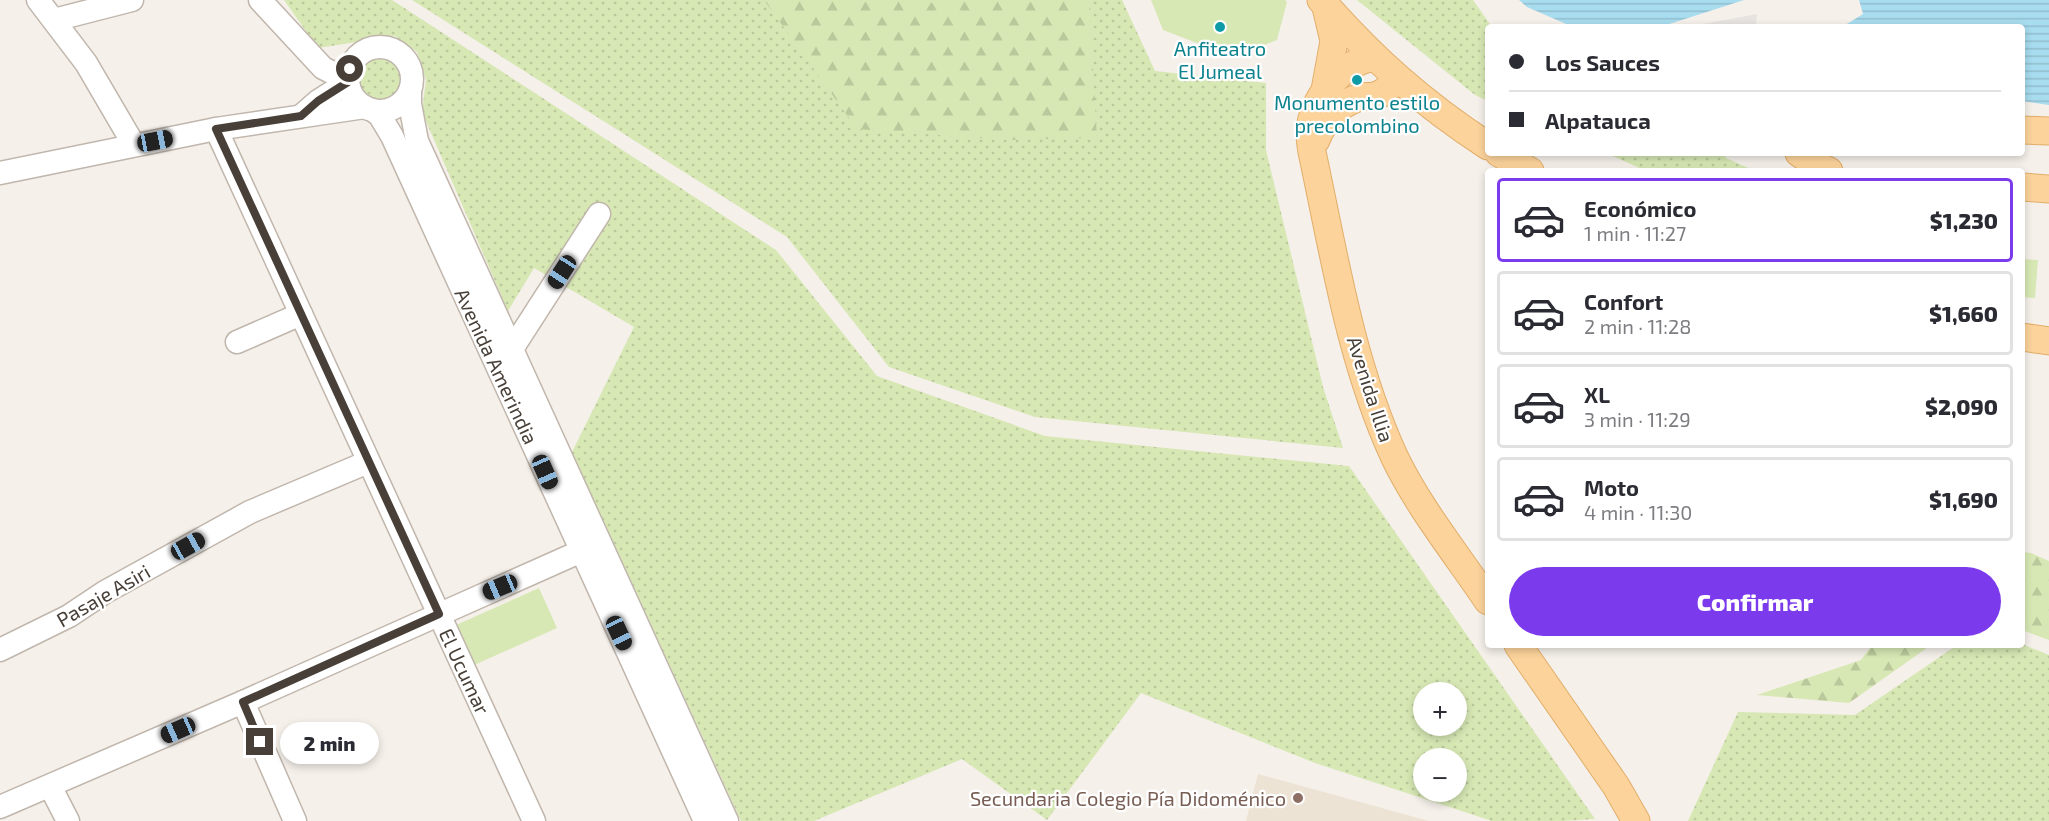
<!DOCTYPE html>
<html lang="es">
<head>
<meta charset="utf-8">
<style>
  :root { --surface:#fff; --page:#f2f2f3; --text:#2b2b33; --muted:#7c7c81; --line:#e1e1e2; --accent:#7c3aed }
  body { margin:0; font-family:"Exo 2",sans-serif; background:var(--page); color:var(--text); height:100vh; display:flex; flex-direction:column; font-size:22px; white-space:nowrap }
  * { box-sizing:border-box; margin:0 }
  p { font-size:20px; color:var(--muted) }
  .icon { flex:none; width:33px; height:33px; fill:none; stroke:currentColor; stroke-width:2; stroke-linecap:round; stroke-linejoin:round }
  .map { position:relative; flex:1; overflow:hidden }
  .details { position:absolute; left:1485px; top:168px; width:540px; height:480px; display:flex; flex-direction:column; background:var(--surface); border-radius:6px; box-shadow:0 3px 9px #0003 }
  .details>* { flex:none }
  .guide { position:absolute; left:1485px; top:24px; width:540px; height:132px; border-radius:6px; box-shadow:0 3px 9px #0003; display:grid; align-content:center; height:132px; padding:0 24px; background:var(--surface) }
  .fabs { position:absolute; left:1413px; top:682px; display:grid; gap:12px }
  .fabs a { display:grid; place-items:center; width:54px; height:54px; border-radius:50%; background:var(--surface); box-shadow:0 3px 9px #0003; font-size:30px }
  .end { position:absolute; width:27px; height:27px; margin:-14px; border:8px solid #484038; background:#fff; box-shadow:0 0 0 3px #fff }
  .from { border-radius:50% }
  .bubble { position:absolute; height:42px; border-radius:21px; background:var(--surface); box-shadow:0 3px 9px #0003; font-size:20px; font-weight:800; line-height:42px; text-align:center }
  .car { position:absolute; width:18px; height:36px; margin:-18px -9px; border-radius:8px; box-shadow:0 0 4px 2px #0007; background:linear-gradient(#222 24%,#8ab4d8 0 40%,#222 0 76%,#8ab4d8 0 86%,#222 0) }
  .guide b { display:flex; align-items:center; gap:21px; height:57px; font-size:22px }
  .guide b+b { border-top:2px solid var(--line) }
  .guide i { width:15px; height:15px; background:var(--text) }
  ul { padding:10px 0 0; list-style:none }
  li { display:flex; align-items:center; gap:18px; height:84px; margin:0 12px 9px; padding:0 12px; border:3px solid var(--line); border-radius:6px }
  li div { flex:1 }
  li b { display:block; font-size:22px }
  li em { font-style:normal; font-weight:800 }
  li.selected { border-color:var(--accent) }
  li>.icon { width:54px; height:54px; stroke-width:1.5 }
  .primary-button { display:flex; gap:12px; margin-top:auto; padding:12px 24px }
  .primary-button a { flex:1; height:69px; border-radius:36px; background:var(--accent); color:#fff; font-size:24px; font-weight:800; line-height:69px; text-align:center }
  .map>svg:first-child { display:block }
</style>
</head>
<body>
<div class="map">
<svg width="2049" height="821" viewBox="0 0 2049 821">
  <defs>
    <pattern id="grass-dots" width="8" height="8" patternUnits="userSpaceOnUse" patternTransform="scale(1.5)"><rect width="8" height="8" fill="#d7e8b4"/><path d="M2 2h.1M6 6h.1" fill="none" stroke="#bac89c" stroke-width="1.8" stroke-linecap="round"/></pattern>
    <pattern id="forest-firs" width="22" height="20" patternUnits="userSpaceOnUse" patternTransform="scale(1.5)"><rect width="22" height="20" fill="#d7e8b4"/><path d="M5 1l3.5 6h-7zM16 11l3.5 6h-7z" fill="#bac89c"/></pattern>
    <pattern id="water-rules" width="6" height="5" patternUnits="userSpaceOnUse" patternTransform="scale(1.5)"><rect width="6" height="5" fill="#a8dcef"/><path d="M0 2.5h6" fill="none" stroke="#92bece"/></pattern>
  </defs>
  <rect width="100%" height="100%" fill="#f5f0ea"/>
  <path fill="#ede3d4" d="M 1258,774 L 1429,821 L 1246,821 Z"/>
  <g fill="url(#grass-dots)" fill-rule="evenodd">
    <path d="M 284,0 L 392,0 L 776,250 L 877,376 L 1045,436 L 1349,466 L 1595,819 L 1562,821 L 1492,821 L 1315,763 L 1141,693 L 1047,820 L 962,759 L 814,821 L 741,821 L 572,452 L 634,327 L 534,268 L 508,311 L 422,112 L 426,80 L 417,52 L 395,36 L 318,48 ZM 1424,693 L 1456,693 L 1456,726 L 1424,726 ZM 1424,759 L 1456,759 L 1456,792 L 1424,792 Z"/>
    <path d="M 412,0 L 1122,0 L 1155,71 L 1266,83 L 1266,150 L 1323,387 L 1343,448 L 1035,417 L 889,367 L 787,237 Z"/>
    <path d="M 1357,0 L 1473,0 L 1492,27 L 1488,27 L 1488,101 L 1475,95 Z"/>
    <circle cx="381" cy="78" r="23"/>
    <path d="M 1606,153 L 1724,153 L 1726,158 L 1755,171 L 1646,171 Z"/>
    <path d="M 2022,644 L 2049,655 L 2049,821 L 1688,821 L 1738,712 L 1855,715 L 1957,645 Z"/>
  </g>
  <g fill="url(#forest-firs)">
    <path d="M 764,0 L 929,0 L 933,4 L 937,0 L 1089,0 L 1097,138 L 1004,140 L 857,129 Z"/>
    <path d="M 2022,552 L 2031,553 L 2049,561 L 2049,640 L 2022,630 Z"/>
    <path d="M 1872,645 L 1931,645 L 1849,703 L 1757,695 L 1861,660 Z"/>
  </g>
  <g fill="#d7e8b4">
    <path d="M 1151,0 L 1285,0 L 1287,2 L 1277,40 L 1264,45 L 1218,51 L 1163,30 Z"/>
    <path d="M 2022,259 L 2038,260 L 2035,298 L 2022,297 Z"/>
    <path d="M 539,588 L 557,628 L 472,666 L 454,626 Z"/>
  </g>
  <path fill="#e6e3e1" d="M 1757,14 L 1756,27 L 1707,27 L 1703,24 Z"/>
  <g fill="url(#water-rules)">
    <path d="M 1519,0 L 1744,0 L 1660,27 L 1573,27 L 1527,7 Z"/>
    <path d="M 1859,0 L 2049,0 L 2049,105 L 2022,101 L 2022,27 L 1842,27 L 1863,14 Z"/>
  </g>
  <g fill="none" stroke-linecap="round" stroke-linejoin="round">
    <defs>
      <g id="minor">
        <path d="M 38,0 L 86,63 L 134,145"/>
        <path d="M 260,0 L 323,68 L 335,74 L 348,78"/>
        <path d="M 54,20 L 132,0"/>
        <circle cx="380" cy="79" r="32"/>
        <path d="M 410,91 L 410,104 L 417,141 L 727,821"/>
        <path d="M 373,110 L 380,116 L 392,136 L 705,821"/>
        <path d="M 301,116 L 318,101 L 348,82"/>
        <path d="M 216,129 L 534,821"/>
        <path d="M 0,173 L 216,129 L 365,107"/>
        <path d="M 237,342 L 301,314"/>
        <path d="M 512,349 L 599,214"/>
        <path d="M 0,650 L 69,616 L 105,592 L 250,512 L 368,462"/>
        <path d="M 243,702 L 295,821"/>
        <path d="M 50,786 L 68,821"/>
        <path d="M 0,807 L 243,702 L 595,545"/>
      </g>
      <g id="major">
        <path d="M 1321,0 C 1373,59 1422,103 1488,146"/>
        <path d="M 1374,57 C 1341,63 1311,99 1310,133 C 1310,139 1311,146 1312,152 C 1334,254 1350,360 1394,456 C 1417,505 1457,555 1488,601"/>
        <path d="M 1325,90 L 1334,41 L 1326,7"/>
        <path d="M 2022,130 L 2049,131"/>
        <path d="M 1316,140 C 1324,120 1339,104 1360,97 C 1365,96 1369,97 1374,96 C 1385,94 1390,86 1396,78"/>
        <path d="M 1499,153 L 1530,171"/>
        <path d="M 1799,153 L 1815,164 L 1829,171"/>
        <path d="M 2022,187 L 2049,189"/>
        <path d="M 2022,337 L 2049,341"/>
        <path d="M 1518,645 L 1616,786 L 1636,821"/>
      </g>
    </defs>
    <use href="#minor" stroke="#c0b6ac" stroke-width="25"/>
    <use href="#major" stroke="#e2ae6a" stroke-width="29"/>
    <use href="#minor" stroke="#fff" stroke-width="22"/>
    <use href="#major" stroke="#fcd39b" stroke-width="27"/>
  </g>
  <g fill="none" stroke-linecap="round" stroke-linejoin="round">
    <path stroke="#484038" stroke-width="8" d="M 260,742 L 243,702 L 439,614 L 216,129 L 301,116 L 318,101 L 348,82 L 350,69"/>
  </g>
  <g fill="#0f9aa8" stroke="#fff" stroke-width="2">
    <circle cx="1220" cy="27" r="6"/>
    <circle cx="1357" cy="80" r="6"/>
  </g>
  <circle fill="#8d6e63" stroke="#fff" stroke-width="2" cx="1298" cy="798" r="6"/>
  <g text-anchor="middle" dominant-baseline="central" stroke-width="4.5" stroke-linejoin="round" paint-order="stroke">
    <g font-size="20" fill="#0d838f" stroke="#fff">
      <text x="1220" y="48">Anfiteatro<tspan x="1220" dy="23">El Jumeal</tspan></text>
      <text x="1357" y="102">Monumento estilo<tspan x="1357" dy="23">precolombino</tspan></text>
    </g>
    <g font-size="20" fill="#484038" stroke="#fff">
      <text transform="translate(497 366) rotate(65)">Avenida Amerindia</text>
      <text transform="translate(1371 389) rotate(72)">Avenida Illia</text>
      <text transform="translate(103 595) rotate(-30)">Pasaje Asiri</text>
      <text transform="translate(465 671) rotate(65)">El Ucumar</text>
    </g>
    <g font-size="20" fill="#785e54" stroke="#fff" text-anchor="end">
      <text x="1286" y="798">Secundaria Colegio Pía Didoménico</text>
    </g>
  </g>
</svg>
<div class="fabs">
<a>+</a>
<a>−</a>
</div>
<i class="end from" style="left:350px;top:69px"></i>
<i class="end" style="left:260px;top:742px"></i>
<div class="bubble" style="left:280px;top:722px;width:99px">2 min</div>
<i class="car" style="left:155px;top:141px;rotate:79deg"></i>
<i class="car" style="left:562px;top:272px;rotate:213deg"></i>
<i class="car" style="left:545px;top:472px;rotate:156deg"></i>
<i class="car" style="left:188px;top:546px;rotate:61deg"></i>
<i class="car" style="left:500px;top:587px;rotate:247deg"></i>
<i class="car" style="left:619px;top:633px;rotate:155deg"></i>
<i class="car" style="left:178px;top:730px;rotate:246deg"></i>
<div class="guide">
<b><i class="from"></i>Los Sauces</b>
<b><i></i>Alpatauca</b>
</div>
<section class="details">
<ul>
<li class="selected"><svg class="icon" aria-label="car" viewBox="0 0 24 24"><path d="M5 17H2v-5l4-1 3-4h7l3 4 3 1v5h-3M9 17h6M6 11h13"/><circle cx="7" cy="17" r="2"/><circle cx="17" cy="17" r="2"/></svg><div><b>Económico</b><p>1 min · 11:27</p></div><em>$1,230</em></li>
<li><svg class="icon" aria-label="car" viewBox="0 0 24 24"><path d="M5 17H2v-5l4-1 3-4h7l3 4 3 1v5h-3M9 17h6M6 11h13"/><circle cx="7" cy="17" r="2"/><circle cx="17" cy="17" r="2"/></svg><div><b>Confort</b><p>2 min · 11:28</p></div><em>$1,660</em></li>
<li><svg class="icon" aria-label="car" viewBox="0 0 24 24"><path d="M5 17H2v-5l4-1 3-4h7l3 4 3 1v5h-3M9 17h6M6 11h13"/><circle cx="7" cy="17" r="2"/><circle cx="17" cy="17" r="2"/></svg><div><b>XL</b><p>3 min · 11:29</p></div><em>$2,090</em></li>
<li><svg class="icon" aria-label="car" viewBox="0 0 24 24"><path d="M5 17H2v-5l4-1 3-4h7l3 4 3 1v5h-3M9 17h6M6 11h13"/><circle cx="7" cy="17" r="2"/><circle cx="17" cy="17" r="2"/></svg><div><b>Moto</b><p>4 min · 11:30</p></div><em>$1,690</em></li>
</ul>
<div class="primary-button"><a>Confirmar</a></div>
</section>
</div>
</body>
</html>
